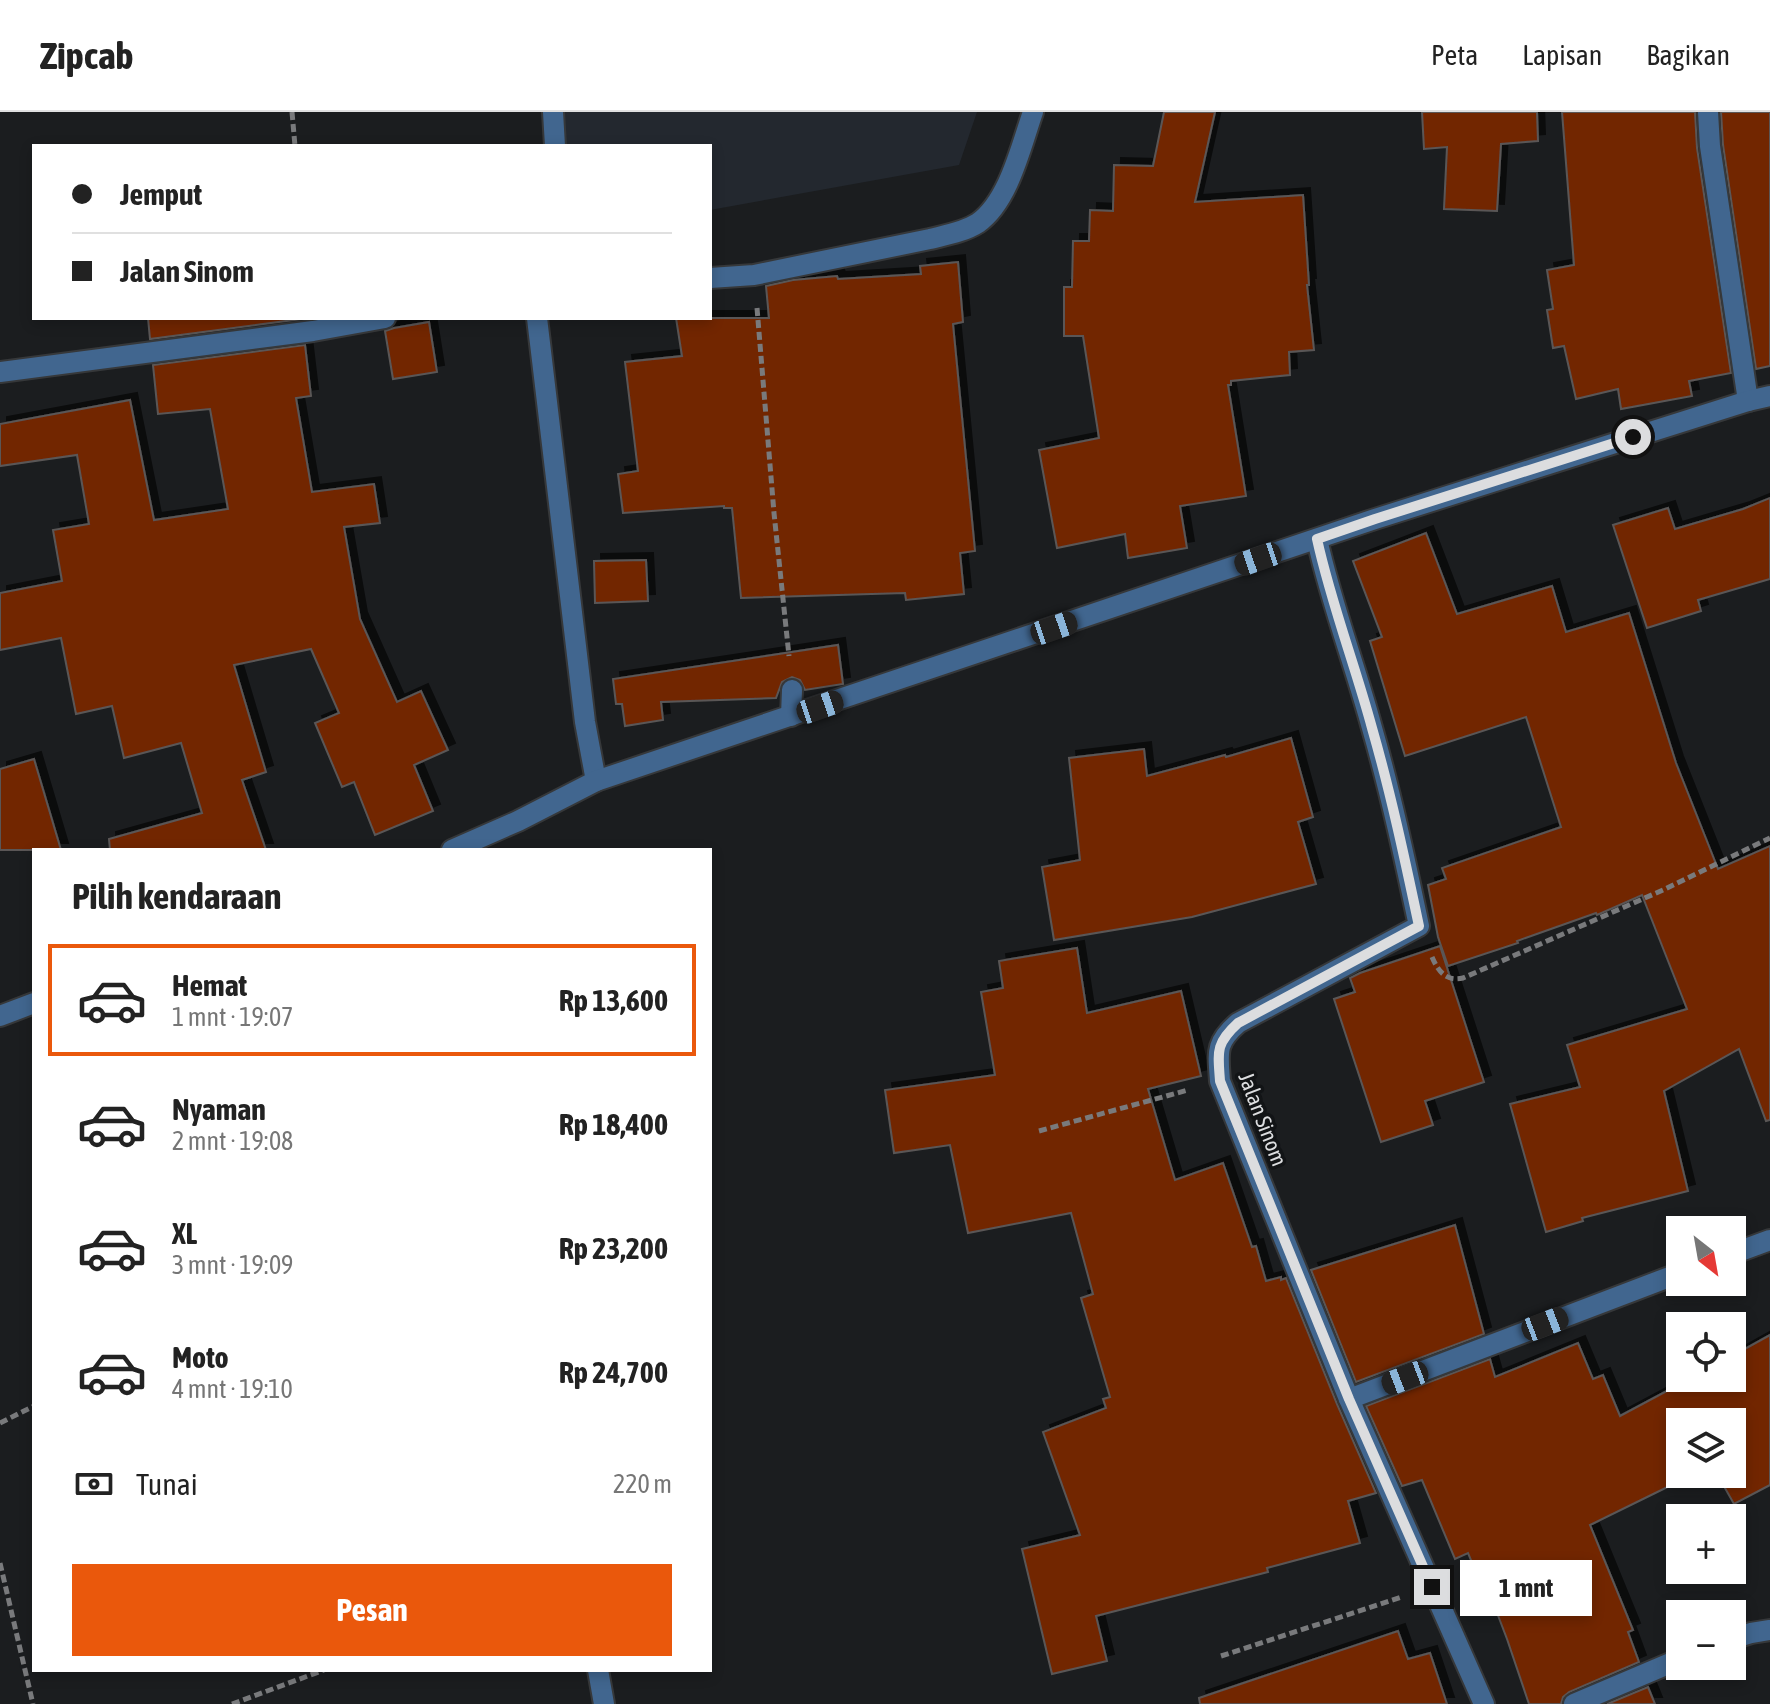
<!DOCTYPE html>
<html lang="id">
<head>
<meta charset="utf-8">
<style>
  :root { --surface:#fff; --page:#f6f6f6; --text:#222; --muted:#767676; --line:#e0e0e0; --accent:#ea580c }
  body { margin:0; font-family:"Asap Condensed",sans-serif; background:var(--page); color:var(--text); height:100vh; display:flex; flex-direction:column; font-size:30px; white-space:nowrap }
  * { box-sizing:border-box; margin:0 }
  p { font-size:26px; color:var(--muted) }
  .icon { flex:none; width:44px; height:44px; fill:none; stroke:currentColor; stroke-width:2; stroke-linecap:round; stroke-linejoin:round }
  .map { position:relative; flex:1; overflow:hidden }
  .panel { position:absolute; left:32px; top:736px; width:680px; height:824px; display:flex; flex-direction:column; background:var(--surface); border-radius:0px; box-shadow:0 4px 12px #0003 }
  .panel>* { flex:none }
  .guide { position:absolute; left:32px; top:32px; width:680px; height:176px; border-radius:0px; box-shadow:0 4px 12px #0003; display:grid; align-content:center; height:176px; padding:0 40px; background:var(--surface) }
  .needle { width:52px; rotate:149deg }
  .buttons { position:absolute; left:1666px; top:1104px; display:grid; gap:16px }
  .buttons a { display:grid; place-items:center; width:80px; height:80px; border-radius:0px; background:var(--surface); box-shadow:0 4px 12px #0003; font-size:40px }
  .end { position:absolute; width:36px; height:36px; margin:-18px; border:10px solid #dcdddf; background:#111; box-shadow:0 0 0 4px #111 }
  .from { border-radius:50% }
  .bubble { position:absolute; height:56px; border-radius:0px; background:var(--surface); box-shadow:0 4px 12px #0003; font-size:26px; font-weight:700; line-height:56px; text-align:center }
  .car { position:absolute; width:24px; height:48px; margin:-24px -12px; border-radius:10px; box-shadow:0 0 6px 2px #0007; background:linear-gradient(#222 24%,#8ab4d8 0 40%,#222 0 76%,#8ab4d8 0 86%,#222 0) }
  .guide b { display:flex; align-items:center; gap:28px; height:76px; font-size:30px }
  .guide b+b { border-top:2px solid var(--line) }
  .guide i { width:20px; height:20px; background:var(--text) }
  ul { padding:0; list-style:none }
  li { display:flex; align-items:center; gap:24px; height:112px; margin:0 16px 12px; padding:0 24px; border:4px solid transparent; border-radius:0px }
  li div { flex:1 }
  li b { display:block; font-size:30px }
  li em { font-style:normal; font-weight:700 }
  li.current { border-color:var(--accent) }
  li>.icon { width:72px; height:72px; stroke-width:1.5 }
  h2 { padding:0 40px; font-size:36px; line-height:96px }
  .pay { display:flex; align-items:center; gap:20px; height:88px; padding:0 40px; font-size:30px }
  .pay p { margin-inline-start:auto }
  .button { display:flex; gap:16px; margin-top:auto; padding:16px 40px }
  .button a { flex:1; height:92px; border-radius:0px; background:var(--accent); color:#fff; font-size:32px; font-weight:700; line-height:92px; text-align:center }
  header { display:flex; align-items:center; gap:48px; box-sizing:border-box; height:112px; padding:0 40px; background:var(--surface); border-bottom:2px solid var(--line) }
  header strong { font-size:38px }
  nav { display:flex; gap:44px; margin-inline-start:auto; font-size:28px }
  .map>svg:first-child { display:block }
</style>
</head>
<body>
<header>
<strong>Zipcab</strong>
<nav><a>Peta</a><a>Lapisan</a><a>Bagikan</a></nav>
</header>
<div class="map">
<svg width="1770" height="1592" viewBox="0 0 1770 1592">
  <defs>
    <filter id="shadow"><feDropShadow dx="7" dy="-7" stdDeviation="0" flood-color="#0009"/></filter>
  </defs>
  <rect width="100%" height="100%" fill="#1b1d1f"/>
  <path fill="#23282f" d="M 552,0 L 977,0 L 959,53 L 710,98 L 710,34 L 553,34 Z"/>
  <g fill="#722504" stroke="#5a5756" stroke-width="2" filter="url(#shadow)">
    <path d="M 1164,0 L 1215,0 L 1195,90 L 1303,83 L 1309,173 L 1307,173 L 1314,238 L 1289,240 L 1290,263 L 1231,269 L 1231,273 L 1228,273 L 1246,384 L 1180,394 L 1187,436 L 1128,446 L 1125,422 L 1057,436 L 1039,338 L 1099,326 L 1083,224 L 1064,224 L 1064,175 L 1072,175 L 1073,129 L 1089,129 L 1090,98 L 1113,99 L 1114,53 L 1153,54 Z"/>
    <path d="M 1422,0 L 1537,0 L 1538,29 L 1501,32 L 1497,99 L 1444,97 L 1447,35 L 1424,37 Z"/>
    <path d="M 1562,0 L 1695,0 L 1697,36 L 1731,261 L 1689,269 L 1692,284 L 1621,297 L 1618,277 L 1576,287 L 1564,234 L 1553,236 L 1547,198 L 1553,197 L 1547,158 L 1574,153 Z"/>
    <path d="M 1721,0 L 1770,0 L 1770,254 L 1756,257 L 1723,33 Z"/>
    <path d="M 958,150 L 963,210 L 953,212 L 975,439 L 960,441 L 964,482 L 906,488 L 905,481 L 741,486 L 732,396 L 724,396 L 724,394 L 623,401 L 618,362 L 638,359 L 625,250 L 682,244 L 676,206 L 769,206 L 766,174 L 793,168 L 837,164 L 838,167 L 921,162 L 920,154 Z"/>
    <path d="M 148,206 L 301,206 L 301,207 L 150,227 Z"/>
    <path d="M 429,210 L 437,260 L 393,267 L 385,219 L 394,216 Z"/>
    <path d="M 305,233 L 311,284 L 296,286 L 312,380 L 374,372 L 380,411 L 344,415 L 360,507 L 397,590 L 421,579 L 448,638 L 414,653 L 433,699 L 375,723 L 354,670 L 342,675 L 315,611 L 339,601 L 311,537 L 234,553 L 266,660 L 242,668 L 266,738 L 110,738 L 109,727 L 202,701 L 181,631 L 124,646 L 112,594 L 76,602 L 61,526 L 0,538 L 0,481 L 62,469 L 53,418 L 89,412 L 77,343 L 0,354 L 0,312 L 130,288 L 154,408 L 228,397 L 210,297 L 158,302 L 153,253 Z"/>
    <path d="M 1770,386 L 1770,467 L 1698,488 L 1701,499 L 1647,516 L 1613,413 L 1668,396 L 1675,417 L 1743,397 Z"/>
    <path d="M 1426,421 L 1457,502 L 1552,474 L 1566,520 L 1629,501 L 1676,651 L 1718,757 L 1770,734 L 1770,1008 L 1766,1009 L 1739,937 L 1664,979 L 1688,1079 L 1582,1106 L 1583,1109 L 1546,1120 L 1510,992 L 1580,975 L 1567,933 L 1687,897 L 1642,783 L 1597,803 L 1596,801 L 1517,829 L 1518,831 L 1448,854 L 1438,825 L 1428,773 L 1446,767 L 1442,756 L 1561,715 L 1526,605 L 1405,644 L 1370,529 L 1382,525 L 1353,449 Z"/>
    <path d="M 646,448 L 648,489 L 595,491 L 594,449 Z"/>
    <path d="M 838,533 L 843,572 L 805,578 L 800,568 L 792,565 L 782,570 L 776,586 L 661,590 L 663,608 L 625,614 L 622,592 L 616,592 L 613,567 Z"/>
    <path d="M 1291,626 L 1313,705 L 1298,710 L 1316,772 L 1192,805 L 1054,828 L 1042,755 L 1080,748 L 1069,646 L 1144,637 L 1147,664 L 1225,643 L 1226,645 Z"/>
    <path d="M 34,647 L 61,738 L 0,738 L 0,657 Z"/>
    <path d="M 1440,834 L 1484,970 L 1425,989 L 1433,1013 L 1381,1030 L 1334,887 L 1355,880 L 1350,866 L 1360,861 Z"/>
    <path d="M 1077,836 L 1087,901 L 1181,879 L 1201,964 L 1148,977 L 1175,1068 L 1223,1051 L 1252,1135 L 1256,1134 L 1266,1169 L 1281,1165 L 1281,1168 L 1286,1166 L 1337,1292 L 1376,1381 L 1348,1389 L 1360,1431 L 1267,1456 L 1268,1460 L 1096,1504 L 1107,1549 L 1052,1562 L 1022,1437 L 1080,1423 L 1043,1320 L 1106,1296 L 1103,1287 L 1110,1285 L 1081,1186 L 1093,1182 L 1071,1101 L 968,1121 L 950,1033 L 894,1041 L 885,978 L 995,963 L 981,880 L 1003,876 L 999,849 Z"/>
    <path d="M 1455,1113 L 1484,1222 L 1356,1270 L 1311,1158 Z"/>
    <path d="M 1770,1223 L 1770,1373 L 1734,1392 L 1717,1362 L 1732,1362 L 1732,1310 L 1680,1310 L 1680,1362 L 1694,1362 L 1590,1413 L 1633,1518 L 1628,1520 L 1639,1550 L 1569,1580 L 1563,1585 L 1561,1592 L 1529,1592 L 1507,1527 L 1478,1451 L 1473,1453 L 1468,1441 L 1455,1447 L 1422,1368 L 1402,1374 L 1366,1294 L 1490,1247 L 1495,1265 L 1578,1231 L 1593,1267 L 1603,1263 L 1620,1304 L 1691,1266 L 1732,1266 L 1732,1244 Z"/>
    <path d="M 1398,1519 L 1408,1547 L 1430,1541 L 1447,1592 L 1200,1592 L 1199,1586 Z"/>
    <path d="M 1648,1575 L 1655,1592 L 1607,1592 Z"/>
  </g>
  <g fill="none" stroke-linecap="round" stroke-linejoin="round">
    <defs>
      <g id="minor">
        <path d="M 553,0 L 555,34"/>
        <path d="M 1708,0 L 1710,34 L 1748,289"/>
        <path d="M 710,166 L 754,163 L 930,127 C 946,123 964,120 978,111 C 1009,89 1021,34 1033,0"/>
        <path d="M 537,206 L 585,610 L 596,669"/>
        <path d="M 0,260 L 313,219 L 385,206"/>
        <path d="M 1317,427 C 1331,491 1355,553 1372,616 C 1391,682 1405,748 1419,814 L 1238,911 C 1215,931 1218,940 1220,969 L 1349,1287 L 1484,1592"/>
        <path d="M 791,604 L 792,578"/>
        <path d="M 452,738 L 518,709 L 596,669 L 1375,407 L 1748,289 L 1770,284"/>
        <path d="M 0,904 L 34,891"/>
        <path d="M 1732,1142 L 1770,1128"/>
        <path d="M 1349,1287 L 1680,1161"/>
        <path d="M 1732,1527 L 1751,1521 L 1770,1518"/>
        <path d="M 598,1558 L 604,1592"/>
        <path d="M 1574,1592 L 1680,1547"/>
      </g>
    </defs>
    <use href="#minor" stroke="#36383a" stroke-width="24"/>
    <g stroke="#797a7c" stroke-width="5" stroke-dasharray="8 4" stroke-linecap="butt">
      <path d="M 292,0 L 295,34"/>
      <path d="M 757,196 L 774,401 L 789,544"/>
      <path d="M 1432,845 C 1438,859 1446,870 1463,866 L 1663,778 L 1770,726"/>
      <path d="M 1039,1019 L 1188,978"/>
      <path d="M 0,1311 L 34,1294"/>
      <path d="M 0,1451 L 33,1592"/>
      <path d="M 1221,1544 L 1402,1485"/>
      <path d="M 232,1592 L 324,1558"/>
    </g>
    <use href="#minor" stroke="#41668f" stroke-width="20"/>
  </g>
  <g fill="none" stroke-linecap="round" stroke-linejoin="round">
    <path stroke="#dcdddf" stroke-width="10" d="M 1432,1475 L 1349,1287 L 1220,969 C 1218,940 1215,932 1238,911 L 1419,814 C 1405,748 1391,682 1372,616 C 1355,553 1331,491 1317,427 L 1375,407 L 1633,325"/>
  </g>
  <g text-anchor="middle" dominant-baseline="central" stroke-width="7" stroke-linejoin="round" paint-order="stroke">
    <g font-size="22" fill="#dcdddf" stroke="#121416">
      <text transform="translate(1263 1007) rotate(69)">Jalan Sinom</text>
    </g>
  </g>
</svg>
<div class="buttons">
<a><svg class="needle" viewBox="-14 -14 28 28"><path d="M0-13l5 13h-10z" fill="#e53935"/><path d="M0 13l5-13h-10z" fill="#767676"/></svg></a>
<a><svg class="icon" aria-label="locate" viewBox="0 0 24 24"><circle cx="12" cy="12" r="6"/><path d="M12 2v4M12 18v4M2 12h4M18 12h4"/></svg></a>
<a><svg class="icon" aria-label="layers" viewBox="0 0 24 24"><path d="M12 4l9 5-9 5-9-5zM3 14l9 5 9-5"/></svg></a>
<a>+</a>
<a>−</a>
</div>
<i class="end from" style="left:1633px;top:325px"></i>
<i class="end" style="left:1432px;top:1475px"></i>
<div class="bubble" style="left:1460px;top:1448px;width:132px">1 mnt</div>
<i class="car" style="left:1258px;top:447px;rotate:251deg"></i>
<i class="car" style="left:1054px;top:516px;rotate:71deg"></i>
<i class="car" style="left:820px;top:595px;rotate:71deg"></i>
<i class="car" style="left:1545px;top:1212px;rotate:69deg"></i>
<i class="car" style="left:1405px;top:1266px;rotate:249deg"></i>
<div class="guide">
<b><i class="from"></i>Jemput</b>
<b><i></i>Jalan Sinom</b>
</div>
<section class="panel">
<h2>Pilih kendaraan</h2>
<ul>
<li class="current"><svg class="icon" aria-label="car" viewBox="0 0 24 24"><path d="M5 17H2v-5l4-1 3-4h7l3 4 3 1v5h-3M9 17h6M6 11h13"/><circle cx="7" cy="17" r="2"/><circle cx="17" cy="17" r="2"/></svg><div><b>Hemat</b><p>1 mnt · 19:07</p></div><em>Rp 13,600</em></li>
<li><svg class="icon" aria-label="car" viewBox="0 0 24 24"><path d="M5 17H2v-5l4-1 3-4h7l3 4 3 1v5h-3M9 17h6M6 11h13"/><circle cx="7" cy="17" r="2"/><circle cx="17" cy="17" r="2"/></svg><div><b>Nyaman</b><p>2 mnt · 19:08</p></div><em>Rp 18,400</em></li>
<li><svg class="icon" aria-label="car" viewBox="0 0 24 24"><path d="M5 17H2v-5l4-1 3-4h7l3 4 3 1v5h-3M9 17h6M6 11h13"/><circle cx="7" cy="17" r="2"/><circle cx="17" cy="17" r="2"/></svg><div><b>XL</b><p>3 mnt · 19:09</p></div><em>Rp 23,200</em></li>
<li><svg class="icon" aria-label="car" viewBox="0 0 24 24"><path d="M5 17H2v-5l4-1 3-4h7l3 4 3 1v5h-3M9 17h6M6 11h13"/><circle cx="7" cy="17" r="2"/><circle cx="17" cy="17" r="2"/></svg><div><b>Moto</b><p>4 mnt · 19:10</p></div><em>Rp 24,700</em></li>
</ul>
<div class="pay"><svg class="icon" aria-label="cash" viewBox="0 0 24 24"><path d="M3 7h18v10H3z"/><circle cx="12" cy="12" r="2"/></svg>Tunai<p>220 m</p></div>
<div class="button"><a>Pesan</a></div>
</section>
</div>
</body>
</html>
